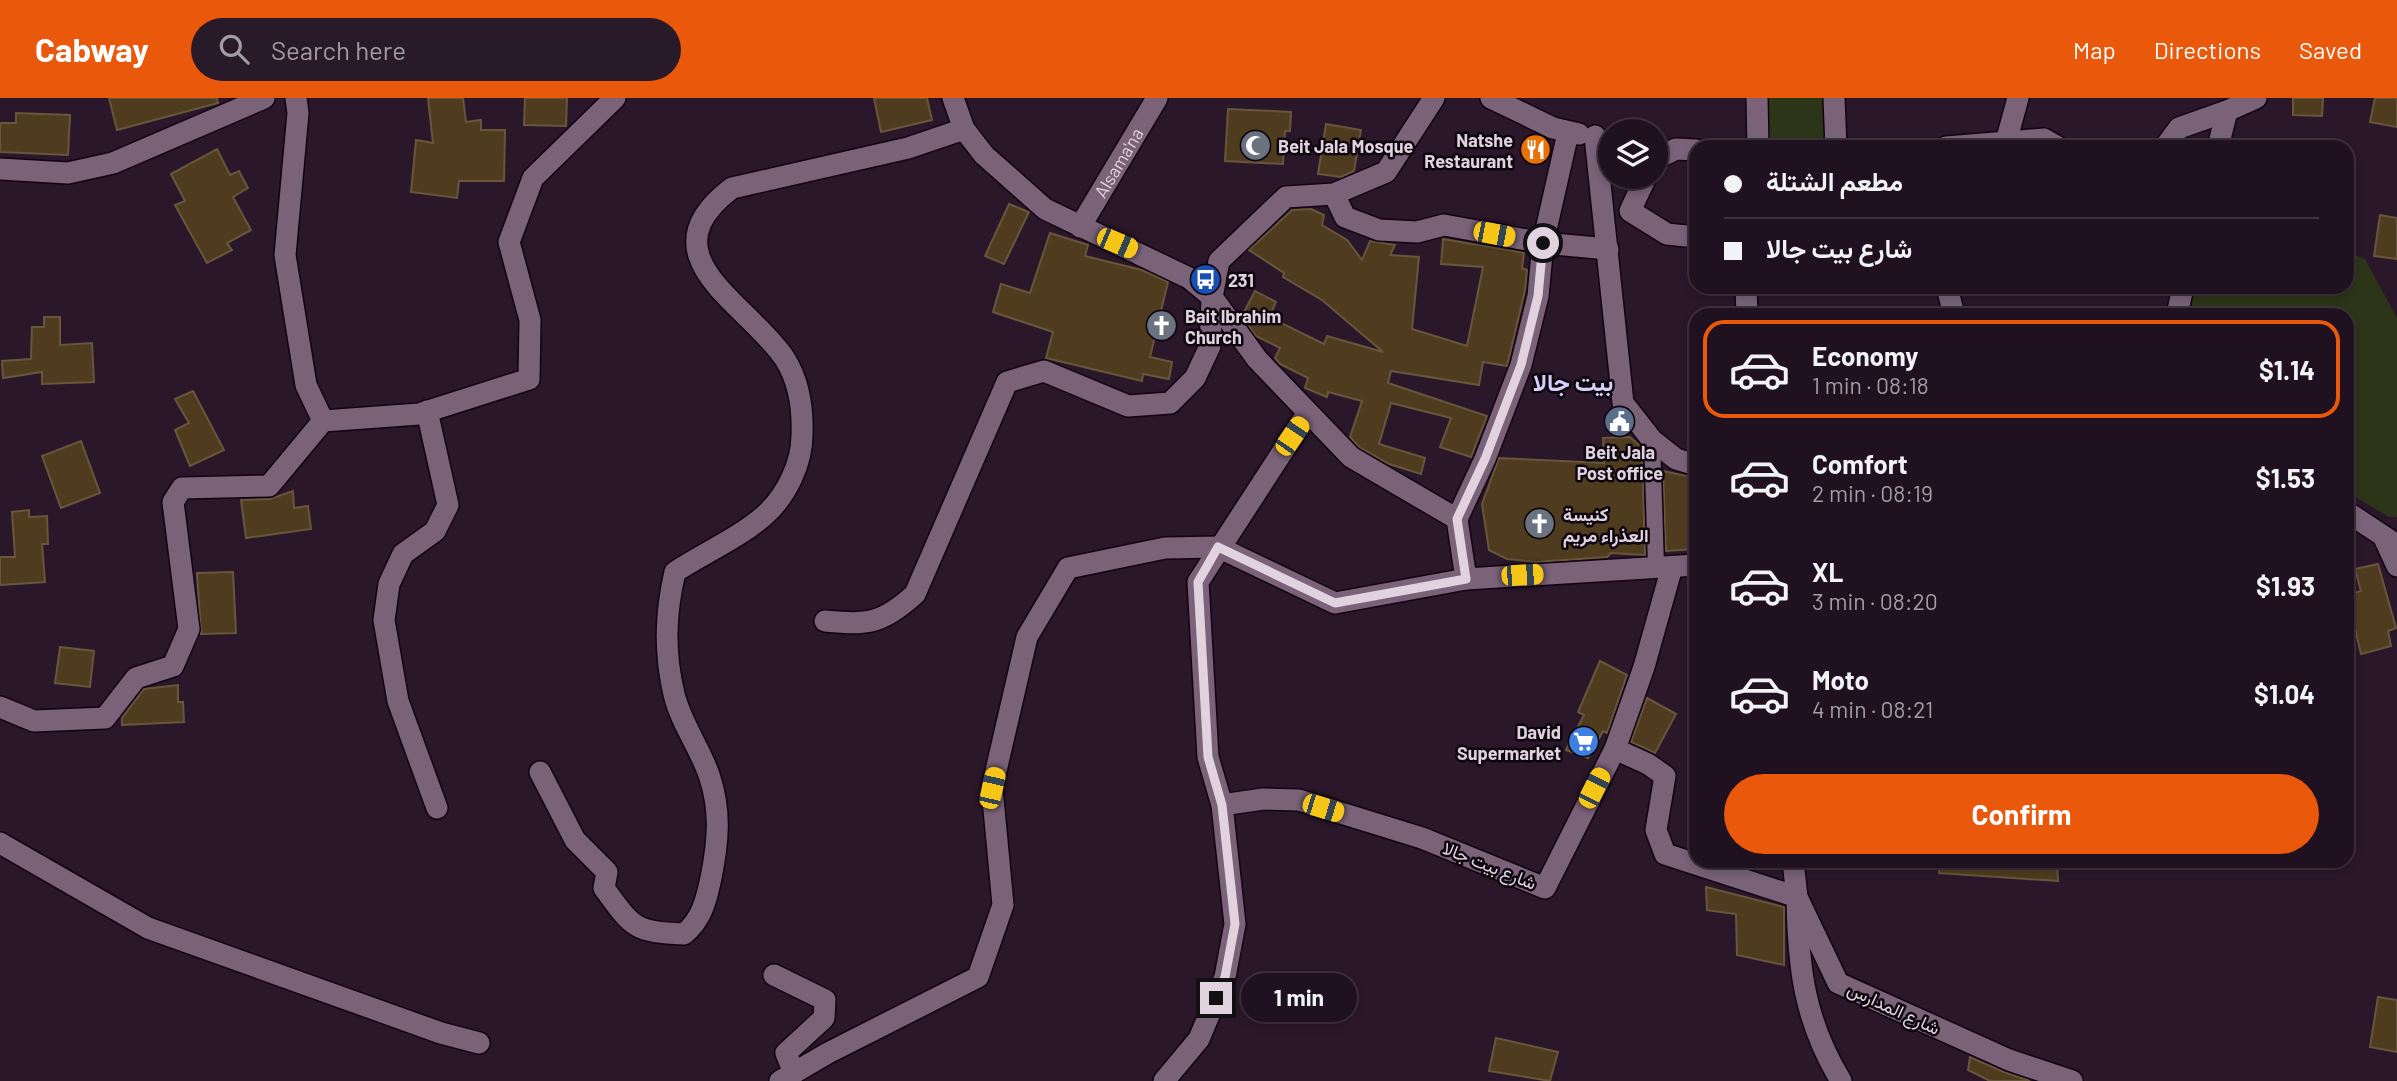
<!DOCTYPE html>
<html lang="en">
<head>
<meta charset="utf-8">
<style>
  :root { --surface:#201120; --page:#281a29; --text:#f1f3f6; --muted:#a29da5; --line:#3d313e; --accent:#ea580c }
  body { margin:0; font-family:Barlow,Vazirmatn,sans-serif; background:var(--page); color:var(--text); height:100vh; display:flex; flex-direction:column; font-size:26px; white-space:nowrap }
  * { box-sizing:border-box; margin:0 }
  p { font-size:23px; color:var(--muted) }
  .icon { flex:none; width:38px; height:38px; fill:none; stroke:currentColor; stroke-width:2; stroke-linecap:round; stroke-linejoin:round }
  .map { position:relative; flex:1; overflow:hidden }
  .sheet { position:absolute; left:1689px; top:210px; width:665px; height:560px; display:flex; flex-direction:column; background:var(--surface); border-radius:21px; box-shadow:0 4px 10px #0003,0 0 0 2px var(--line) }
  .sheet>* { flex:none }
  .hud { position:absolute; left:1689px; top:42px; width:665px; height:154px; border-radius:21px; box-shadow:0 4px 10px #0003,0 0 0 2px var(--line); display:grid; align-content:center; height:154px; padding:0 35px; background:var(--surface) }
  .controls { position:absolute; left:1598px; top:21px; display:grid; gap:14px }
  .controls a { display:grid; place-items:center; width:70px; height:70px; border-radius:50%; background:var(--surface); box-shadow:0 4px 10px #0003,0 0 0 2px var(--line); font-size:35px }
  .end { position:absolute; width:32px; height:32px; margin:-16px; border:9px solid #e0d3df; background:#111; box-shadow:0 0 0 4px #111 }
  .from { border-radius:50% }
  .bubble { position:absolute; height:49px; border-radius:24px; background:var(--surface); box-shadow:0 4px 10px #0003,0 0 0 2px var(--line); font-size:23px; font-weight:700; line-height:49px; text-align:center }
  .car { position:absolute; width:21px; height:42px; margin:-21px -10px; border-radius:9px; box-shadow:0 0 5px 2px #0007; background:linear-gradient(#f5c518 24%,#345 0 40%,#f5c518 0 76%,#345 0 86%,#f5c518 0) }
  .hud b { display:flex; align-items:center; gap:24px; height:66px; font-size:26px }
  .hud b+b { border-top:2px solid var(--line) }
  .hud i { width:18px; height:18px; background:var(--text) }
  ul { padding:12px 0 0; list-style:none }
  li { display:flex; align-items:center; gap:21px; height:98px; margin:0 14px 10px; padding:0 21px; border:4px solid transparent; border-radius:21px }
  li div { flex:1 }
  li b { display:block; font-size:26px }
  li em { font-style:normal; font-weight:700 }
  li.selected { border-color:var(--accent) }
  li>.icon { width:63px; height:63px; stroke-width:1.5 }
  .primary-button { display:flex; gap:14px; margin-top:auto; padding:14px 35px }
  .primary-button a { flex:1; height:80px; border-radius:42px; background:var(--accent); color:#fff; font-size:28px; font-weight:700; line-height:80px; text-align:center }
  header { display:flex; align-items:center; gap:42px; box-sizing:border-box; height:98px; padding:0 35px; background:var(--accent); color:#fff }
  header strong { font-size:33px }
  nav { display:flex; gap:38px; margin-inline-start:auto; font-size:24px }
  .search { width:490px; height:63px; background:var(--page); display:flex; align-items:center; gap:18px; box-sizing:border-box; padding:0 24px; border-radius:38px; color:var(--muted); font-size:26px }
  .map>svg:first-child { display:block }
</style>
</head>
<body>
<header>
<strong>Cabway</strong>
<div class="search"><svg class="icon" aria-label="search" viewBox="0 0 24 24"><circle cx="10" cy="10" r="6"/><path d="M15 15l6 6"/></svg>Search here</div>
<nav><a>Map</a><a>Directions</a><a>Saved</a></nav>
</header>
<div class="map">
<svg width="2397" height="983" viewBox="0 0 2397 983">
  <rect width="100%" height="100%" fill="#2b172a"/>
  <g fill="#2c3517">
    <path d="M 1757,0 L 1834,0 L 1836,49 L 1758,49 Z"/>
    <path d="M 2347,154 L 2365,161 L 2397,220 L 2397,419 L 2389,419 L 2347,394 L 2347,217 L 2188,217 L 2192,195 L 2196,189 L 2347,189 Z"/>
  </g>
  <g fill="#4f3c1f" stroke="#67563c" stroke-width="2">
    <path d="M 109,0 L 217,0 L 218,5 L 117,32 Z"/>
    <path d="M 428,0 L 463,0 L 466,24 L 481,22 L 481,32 L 505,32 L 504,83 L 459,83 L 457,100 L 411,94 L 416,42 L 433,45 Z"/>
    <path d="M 525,0 L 567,0 L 566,28 L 524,27 Z"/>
    <path d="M 874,0 L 927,0 L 932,22 L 881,34 Z"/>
    <path d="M 2293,0 L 2323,0 L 2322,18 L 2293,17 Z"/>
    <path d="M 2375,0 L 2397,0 L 2397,29 L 2370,24 Z"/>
    <path d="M 1228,11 L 1291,14 L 1290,33 L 1285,33 L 1283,66 L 1225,63 Z"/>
    <path d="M 16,15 L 70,17 L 68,57 L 0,54 L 0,25 L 16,25 Z"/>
    <path d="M 1326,26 L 1361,32 L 1354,73 L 1341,79 L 1318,76 Z"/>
    <path d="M 217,51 L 230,77 L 239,73 L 248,90 L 233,99 L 251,132 L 227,145 L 232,152 L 207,165 L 175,107 L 185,103 L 171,76 Z"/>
    <path d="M 1009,106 L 1029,114 L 1004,166 L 985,158 Z"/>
    <path d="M 1311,111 L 1324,117 L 1322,127 L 1347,142 L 1362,162 L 1370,143 L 1395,147 L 1390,157 L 1419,159 L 1412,231 L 1467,248 L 1483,169 L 1441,166 L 1443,141 L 1524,155 L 1522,170 L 1527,172 L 1525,192 L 1507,268 L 1483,264 L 1479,287 L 1391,273 L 1388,285 L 1487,318 L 1471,359 L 1440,349 L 1451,320 L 1391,305 L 1379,346 L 1425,360 L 1421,376 L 1389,366 L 1359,349 L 1350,339 L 1362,303 L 1328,294 L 1327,299 L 1305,290 L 1308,280 L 1280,266 L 1275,260 L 1280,250 L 1256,238 L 1242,218 L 1255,193 L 1276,204 L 1269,219 L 1324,246 L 1327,238 L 1383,254 L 1322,202 L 1283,179 L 1284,175 L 1249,152 L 1292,112 Z"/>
    <path d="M 2380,117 L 2397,120 L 2397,161 L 2374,158 Z"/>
    <path d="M 1050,135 L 1088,147 L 1085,158 L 1142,172 L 1168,184 L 1150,259 L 1172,264 L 1169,281 L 1143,276 L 1142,283 L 1046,260 L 1053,234 L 993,214 L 1001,186 L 1030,195 Z"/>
    <path d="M 44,219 L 60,219 L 60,247 L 92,245 L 94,284 L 42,286 L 42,274 L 3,280 L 2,263 L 31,261 L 32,229 L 44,229 Z"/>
    <path d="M 193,293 L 224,352 L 190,368 L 175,332 L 189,325 L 175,301 Z"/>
    <path d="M 1630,339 L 1642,350 L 1645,457 L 1611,455 L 1607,459 L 1537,464 L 1507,461 L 1489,452 L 1482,406 L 1499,360 L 1604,365 L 1603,340 Z"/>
    <path d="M 81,343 L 100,395 L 61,410 L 42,358 Z"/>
    <path d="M 1663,373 L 1696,380 L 1696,451 L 1666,453 Z"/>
    <path d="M 293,393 L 294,410 L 308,408 L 311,431 L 246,440 L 241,402 L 270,401 Z"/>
    <path d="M 29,412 L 29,419 L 47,418 L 48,446 L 42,446 L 45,484 L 0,487 L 0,459 L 15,459 L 12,414 Z"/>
    <path d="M 2378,466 L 2396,530 L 2388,533 L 2391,548 L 2361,556 L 2347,497 L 2361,493 L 2355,471 Z"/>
    <path d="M 233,474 L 236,535 L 201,536 L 197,475 Z"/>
    <path d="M 60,549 L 94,553 L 90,589 L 55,585 Z"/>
    <path d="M 1600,563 L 1627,577 L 1607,635 L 1603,633 L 1588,660 L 1566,652 L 1584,617 L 1578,614 Z"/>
    <path d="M 178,587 L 178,604 L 183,604 L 184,624 L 122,627 L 122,620 L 144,591 Z"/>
    <path d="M 1647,600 L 1676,616 L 1655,655 L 1631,644 Z"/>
    <path d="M 1940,763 L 2057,763 L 2058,783 L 1939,775 Z"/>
    <path d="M 1706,789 L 1784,809 L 1784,867 L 1737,857 L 1736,816 L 1707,812 Z"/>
    <path d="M 2378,899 L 2397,902 L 2397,954 L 2370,949 Z"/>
    <path d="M 1496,940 L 1558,954 L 1550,983 L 1489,973 Z"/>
    <path d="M 1970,959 L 2004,974 L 2030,983 L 1990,983 L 1968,972 Z"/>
  </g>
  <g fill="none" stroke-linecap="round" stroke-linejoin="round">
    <defs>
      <path id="pedestrian" d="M 1652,342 L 1656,468"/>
      <g id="minor">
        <path d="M 296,0 L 298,15 L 285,157 L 306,287 L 323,323"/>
        <path d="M 1491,0 L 1553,30 L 1579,36"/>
        <path d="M 1757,0 L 1758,49"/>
        <path d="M 1834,0 L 1836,49"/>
        <path d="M 1595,38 L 1623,305 L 1652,342 L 1676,361 L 1696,367"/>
        <path d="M 2006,44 L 2018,0"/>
        <path d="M 1946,49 L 2044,41 L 2058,49"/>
        <path d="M 2165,49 L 2179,30 L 2227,13"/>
        <path d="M 2218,49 L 2227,13 L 2256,0"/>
        <path d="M 1656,61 L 1676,51 L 1696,52"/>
        <path d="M 0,71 L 68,75 L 113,65 L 264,0"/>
        <path d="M 1646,79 L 1630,113 L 1667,136 L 1696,139"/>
        <path d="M 1334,96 L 1345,119 L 1379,132 L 1417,134 L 1444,127 L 1543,145 L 1608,151"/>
        <path id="s1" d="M 1080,129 L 1157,0"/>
        <path d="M 1746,189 L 1747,217"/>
        <path d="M 1947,189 L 1954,217"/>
        <path d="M 2177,217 L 2183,189"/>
        <path d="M 427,313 L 448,407 L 435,433 L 403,456 L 389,486 L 384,522 L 398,603 L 437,710"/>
        <path d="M 1457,421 L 1485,361 L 1521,267 L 1538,198 L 1543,145 L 1568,35"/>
        <path d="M 825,523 C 868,527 882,526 915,496 L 1007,284 L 1044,273 L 1128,308 L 1170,305 L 1195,280 L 1210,248 L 1212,199 L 1219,163 L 1286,99 L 1334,96 L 1386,74 L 1434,0"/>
        <path d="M 0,609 L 34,623 L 105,620 L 136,580 L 173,568 L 189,531 L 173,404 L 182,390 L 269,388 L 323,323 L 419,316 L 529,281 L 530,222 L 509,144 L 533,80 L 615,0"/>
        <path d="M 1615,651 L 1648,666 L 1665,678 L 1656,732 L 1665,756 L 1797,799 C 1798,869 1804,922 1841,983"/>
        <path d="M 540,674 L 575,742 L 607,774 L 604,790 C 633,830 634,834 684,836 C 702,821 706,803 711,780 C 718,745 721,714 710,680 C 701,651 681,626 674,596 C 664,554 665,516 675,474 C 704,455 739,440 765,417 C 786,398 802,366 802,337 C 803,311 800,285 785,261 C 748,205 642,158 732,90 L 908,50 L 964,31"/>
        <path d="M 1222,707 L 1263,701 L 1299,702 L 1422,740 L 1545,790 L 1615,651 L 1644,569 L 1672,469"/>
        <path d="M 0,745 L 148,830 L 441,935 L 479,945"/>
        <path d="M 774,877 L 825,902 L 824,920 L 786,955 L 794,975"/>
        <path d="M 780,983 L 828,955 L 978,879 L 1003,807 L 992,690 L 1027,539 L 1068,470 L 1165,450 L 1218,449"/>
      </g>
      <g id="tertiary">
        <path d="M 953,0 L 964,31 L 984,57 L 1045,111 L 1189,180 L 1212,199 L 1257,261 L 1351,359 L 1457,421 L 1466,481 L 1696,467"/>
        <path d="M 2347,414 L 2397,447"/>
        <path d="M 2385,442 L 2397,468"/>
        <path d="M 1218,449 L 1335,505 L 1466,481"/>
        <path d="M 1793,763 L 1797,799 L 1838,885 L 2009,962 L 2072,983"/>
        <path d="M 1164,983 L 1199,941 L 1225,879 L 1235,826 L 1222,707 L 1208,659 L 1198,484 L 1307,316"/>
      </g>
    </defs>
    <use href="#pedestrian" stroke="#120312" stroke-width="19"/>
    <use href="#minor" stroke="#120312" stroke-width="24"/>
    <use href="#tertiary" stroke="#120312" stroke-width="24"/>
    <use href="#pedestrian" stroke="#7a6279" stroke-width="16"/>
    <use href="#minor" stroke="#7a6279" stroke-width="21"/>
    <use href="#tertiary" stroke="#7a6279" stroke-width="21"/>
  </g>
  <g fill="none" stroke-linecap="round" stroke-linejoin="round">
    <path stroke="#e0d3df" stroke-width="9" d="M 1216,900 L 1225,879 L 1235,826 L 1222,707 L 1208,659 L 1198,484 L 1218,449 L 1335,505 L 1466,481 L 1457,421 L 1485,361 L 1521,267 L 1538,198 L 1543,145"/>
  </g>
  <defs>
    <symbol id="mosque-disc" viewBox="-11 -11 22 22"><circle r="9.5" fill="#6b7280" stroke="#0e060e"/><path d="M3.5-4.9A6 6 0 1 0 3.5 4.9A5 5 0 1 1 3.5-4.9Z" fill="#fff"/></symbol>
    <symbol id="restaurant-disc" viewBox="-11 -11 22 22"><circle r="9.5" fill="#e8710a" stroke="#0e060e"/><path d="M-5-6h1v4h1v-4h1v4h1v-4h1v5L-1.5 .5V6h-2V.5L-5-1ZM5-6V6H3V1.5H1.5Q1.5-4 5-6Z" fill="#fff"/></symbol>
    <symbol id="bus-disc" viewBox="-11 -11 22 22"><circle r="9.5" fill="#1a4fb4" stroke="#0e060e"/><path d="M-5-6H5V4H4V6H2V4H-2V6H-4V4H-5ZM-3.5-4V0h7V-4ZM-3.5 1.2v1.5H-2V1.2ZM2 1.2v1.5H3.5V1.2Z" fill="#fff"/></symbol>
    <symbol id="church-disc" viewBox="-11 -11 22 22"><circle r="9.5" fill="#6b7280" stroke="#0e060e"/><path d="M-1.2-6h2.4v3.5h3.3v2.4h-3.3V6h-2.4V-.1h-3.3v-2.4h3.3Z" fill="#fff"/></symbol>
    <symbol id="civic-disc" viewBox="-11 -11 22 22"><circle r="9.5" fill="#5c6f8a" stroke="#0e060e"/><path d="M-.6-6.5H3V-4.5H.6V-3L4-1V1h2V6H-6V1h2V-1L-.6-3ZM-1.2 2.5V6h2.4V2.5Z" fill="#fff"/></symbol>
    <symbol id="supermarket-disc" viewBox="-11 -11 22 22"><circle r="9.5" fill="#3f7fe0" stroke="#0e060e"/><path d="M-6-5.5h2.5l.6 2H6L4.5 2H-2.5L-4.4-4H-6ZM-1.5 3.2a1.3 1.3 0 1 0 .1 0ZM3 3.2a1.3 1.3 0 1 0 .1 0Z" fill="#fff"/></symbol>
  </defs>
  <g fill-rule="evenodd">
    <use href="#mosque-disc" x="1238" y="30" width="35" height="35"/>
    <use href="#restaurant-disc" x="1518" y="34" width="35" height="35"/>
    <use href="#bus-disc" x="1188" y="164" width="35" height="35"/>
    <use href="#church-disc" x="1144" y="210" width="35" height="35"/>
    <use href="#civic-disc" x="1602" y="306" width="35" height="35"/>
    <use href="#church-disc" x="1522" y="408" width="35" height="35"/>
    <use href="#supermarket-disc" x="1566" y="626" width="35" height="35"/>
  </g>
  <g text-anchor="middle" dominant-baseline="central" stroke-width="5" stroke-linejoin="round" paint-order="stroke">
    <g font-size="18" font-weight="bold" fill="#e0d3df" stroke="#0e060e" text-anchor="start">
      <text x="1513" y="42" text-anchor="end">Natshe<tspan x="1513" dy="21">Restaurant</tspan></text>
      <text x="1278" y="48">Beit Jala Mosque</text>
      <text x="1228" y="182">231</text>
      <text x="1185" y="218">Bait Ibrahim<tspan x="1185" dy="21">Church</tspan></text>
      <text x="1620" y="354" text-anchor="middle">Beit Jala<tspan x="1620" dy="21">Post office</tspan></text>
      <text x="1563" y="416">كنيسة<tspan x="1563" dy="21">العذراء مريم</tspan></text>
      <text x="1561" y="634" text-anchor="end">David<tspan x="1561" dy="21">Supermarket</tspan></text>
    </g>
    <g font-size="18" fill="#e0d3df" stroke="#0e060e">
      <text stroke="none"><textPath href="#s1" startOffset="75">Alsama'na</textPath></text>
      <text transform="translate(1490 767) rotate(22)">شارع بيت جالا</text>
      <text transform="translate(1894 910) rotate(25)">شارع المدارس</text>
    </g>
    <g font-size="24" font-weight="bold" fill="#d6cffa" stroke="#0e060e">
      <text x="1573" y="283">بيت جالا</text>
    </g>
  </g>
</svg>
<div class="controls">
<a><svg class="icon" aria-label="layers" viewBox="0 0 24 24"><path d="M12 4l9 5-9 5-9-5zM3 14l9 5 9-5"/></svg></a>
</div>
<i class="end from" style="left:1543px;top:145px"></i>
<i class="end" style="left:1216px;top:900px"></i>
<div class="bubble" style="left:1241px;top:875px;width:116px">1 min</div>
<i class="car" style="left:1494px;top:136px;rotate:101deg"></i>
<i class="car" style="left:1117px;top:145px;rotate:113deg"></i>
<i class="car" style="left:1292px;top:338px;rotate:34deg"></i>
<i class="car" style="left:1522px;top:477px;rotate:87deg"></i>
<i class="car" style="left:992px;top:690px;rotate:13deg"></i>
<i class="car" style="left:1594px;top:690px;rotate:27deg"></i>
<i class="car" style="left:1323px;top:710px;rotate:107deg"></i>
<div class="hud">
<b><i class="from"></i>مطعم الشتلة</b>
<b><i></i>شارع بيت جالا</b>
</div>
<section class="sheet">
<ul>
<li class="selected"><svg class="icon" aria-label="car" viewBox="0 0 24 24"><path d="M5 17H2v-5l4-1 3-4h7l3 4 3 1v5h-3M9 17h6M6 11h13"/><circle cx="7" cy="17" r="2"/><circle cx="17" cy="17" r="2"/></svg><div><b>Economy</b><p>1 min · 08:18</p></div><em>$1.14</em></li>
<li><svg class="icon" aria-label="car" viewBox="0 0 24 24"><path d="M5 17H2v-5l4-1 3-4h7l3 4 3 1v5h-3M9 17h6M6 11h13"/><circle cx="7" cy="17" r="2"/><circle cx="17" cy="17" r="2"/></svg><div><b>Comfort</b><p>2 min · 08:19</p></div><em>$1.53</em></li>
<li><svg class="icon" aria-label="car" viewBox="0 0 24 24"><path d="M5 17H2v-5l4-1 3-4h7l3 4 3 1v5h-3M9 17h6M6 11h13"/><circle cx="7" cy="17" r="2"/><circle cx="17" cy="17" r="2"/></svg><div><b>XL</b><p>3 min · 08:20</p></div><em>$1.93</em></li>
<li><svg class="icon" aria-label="car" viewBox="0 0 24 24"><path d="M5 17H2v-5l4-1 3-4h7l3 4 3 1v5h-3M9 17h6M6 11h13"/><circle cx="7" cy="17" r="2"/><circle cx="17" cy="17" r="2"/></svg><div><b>Moto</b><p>4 min · 08:21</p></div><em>$1.04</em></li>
</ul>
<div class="primary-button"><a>Confirm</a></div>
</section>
</div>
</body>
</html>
